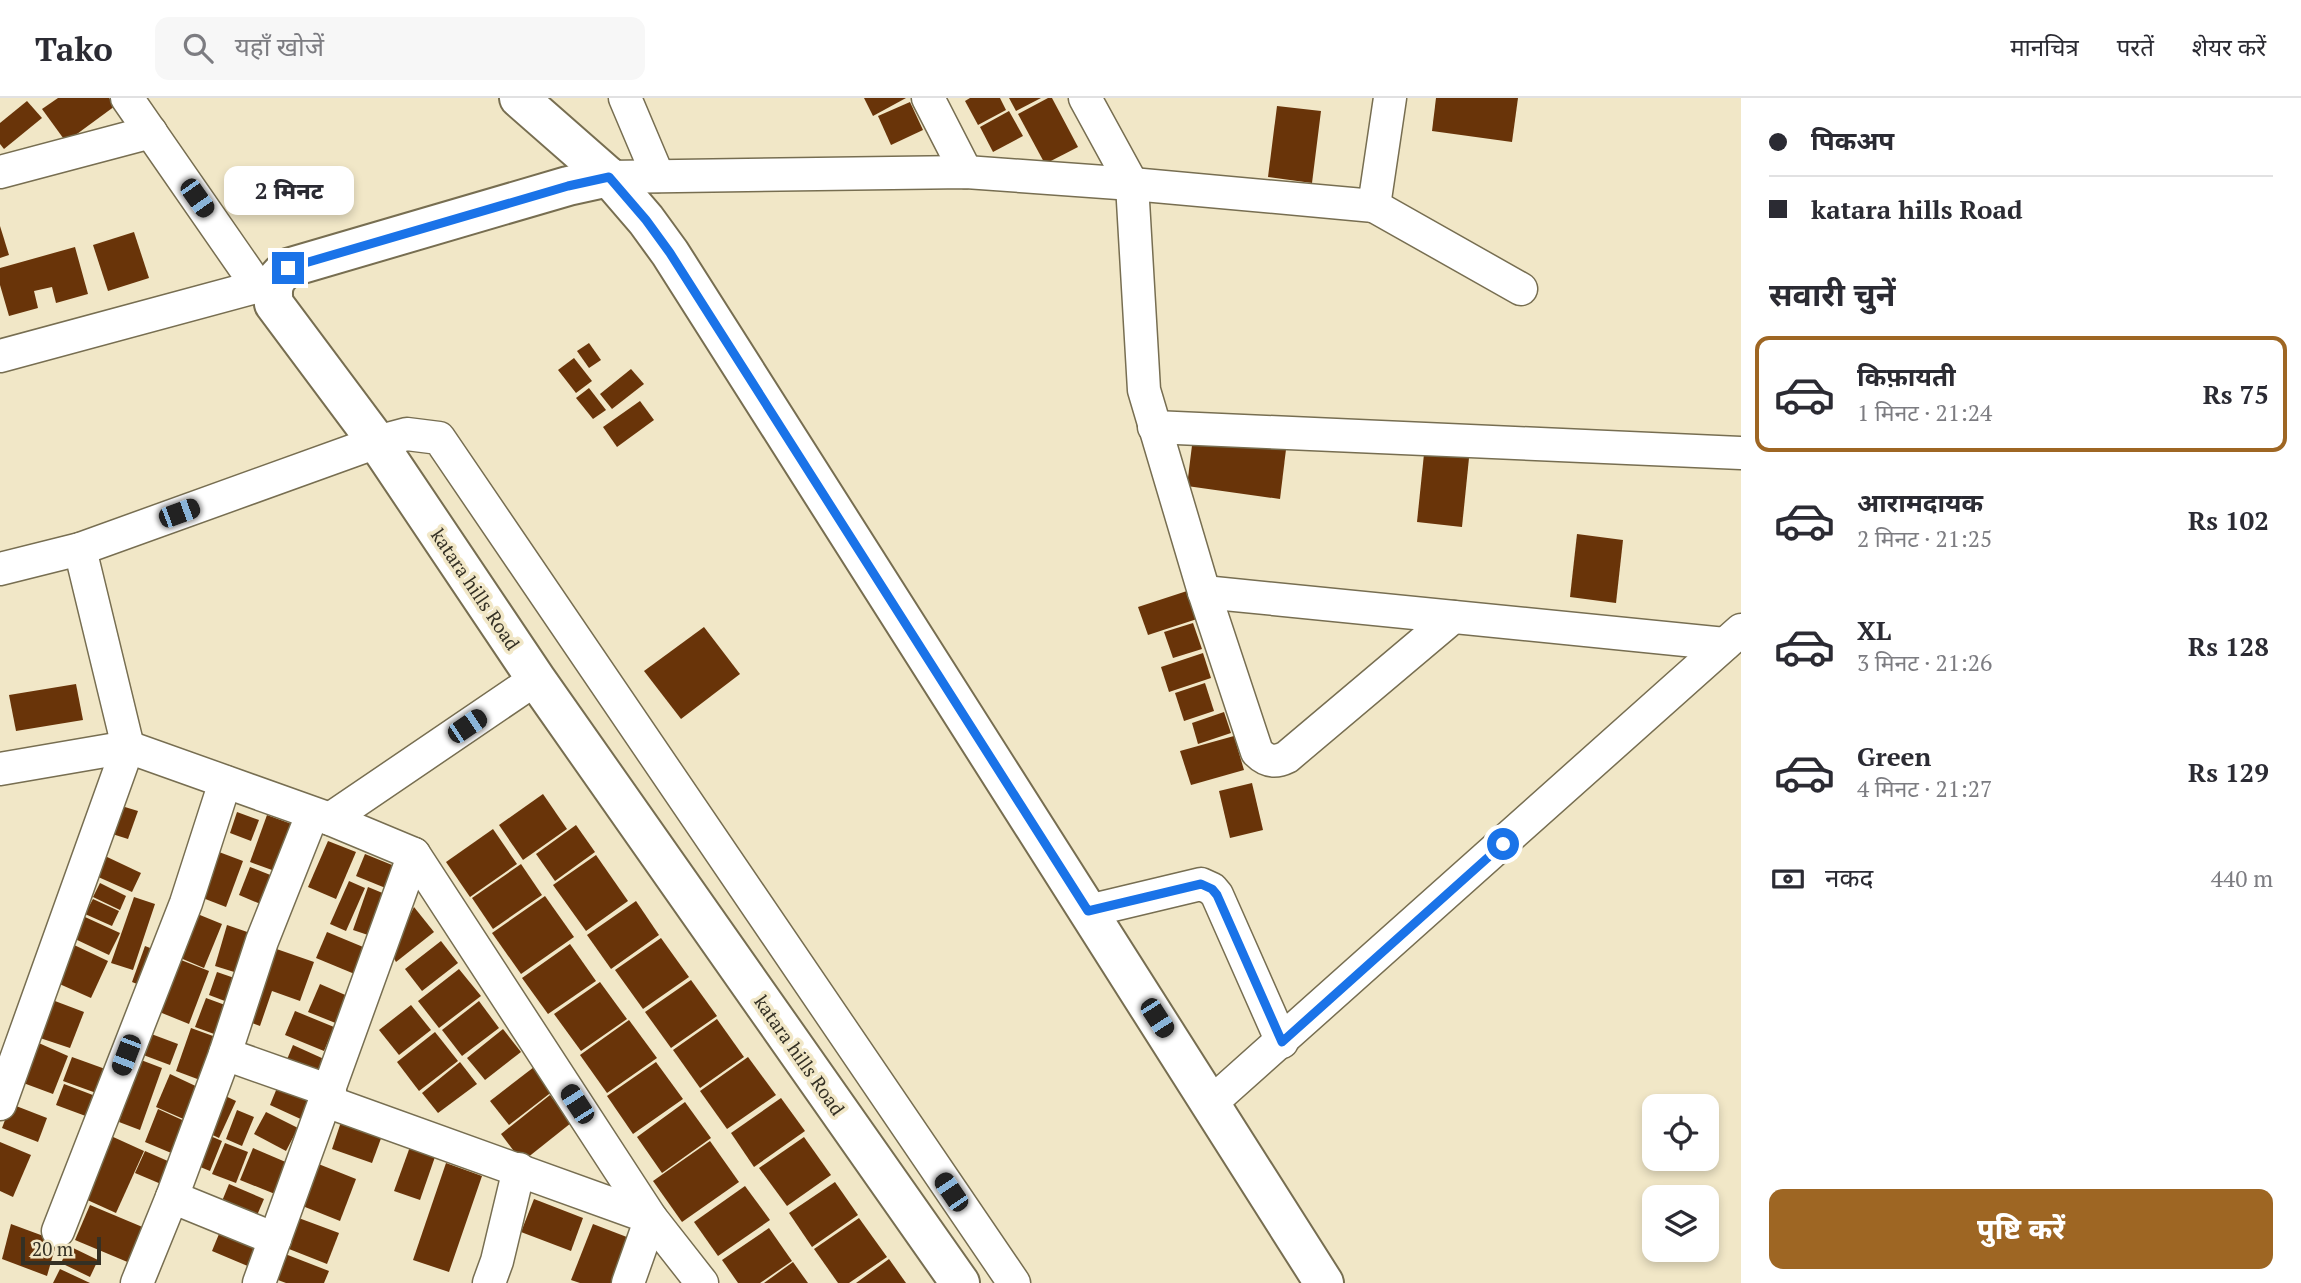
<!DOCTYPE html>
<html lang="hi">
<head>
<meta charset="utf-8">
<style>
  :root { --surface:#fff; --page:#f7f7f7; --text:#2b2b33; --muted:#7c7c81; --line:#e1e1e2; --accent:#9e6623 }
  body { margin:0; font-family:"PT Serif","Noto Sans Devanagari",serif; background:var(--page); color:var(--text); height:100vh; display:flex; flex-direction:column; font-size:26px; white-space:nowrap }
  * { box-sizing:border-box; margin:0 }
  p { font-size:23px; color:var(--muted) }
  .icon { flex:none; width:38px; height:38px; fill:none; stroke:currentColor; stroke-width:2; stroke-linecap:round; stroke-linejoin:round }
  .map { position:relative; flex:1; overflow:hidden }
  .sheet { display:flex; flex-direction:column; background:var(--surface); width:560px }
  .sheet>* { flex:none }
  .top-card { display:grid; align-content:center; height:154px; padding:0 28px; background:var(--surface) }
  .buttons { position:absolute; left:1642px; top:996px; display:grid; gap:14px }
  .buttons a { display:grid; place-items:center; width:77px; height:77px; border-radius:14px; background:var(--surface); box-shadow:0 4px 10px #0003; font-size:35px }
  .scale { position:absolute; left:21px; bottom:18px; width:80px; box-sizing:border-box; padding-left:7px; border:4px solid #343024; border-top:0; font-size:19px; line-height:24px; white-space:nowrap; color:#343024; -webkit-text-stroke:5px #f1e7c7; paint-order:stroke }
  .end { position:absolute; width:32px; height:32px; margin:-16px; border:9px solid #1a73e8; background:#fff; box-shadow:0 0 0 4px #fff }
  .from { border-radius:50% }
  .bubble { position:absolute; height:49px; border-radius:14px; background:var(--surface); box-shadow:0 4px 10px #0003; font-size:23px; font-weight:800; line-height:49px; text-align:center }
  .car { position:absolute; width:21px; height:42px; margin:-21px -10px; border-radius:9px; box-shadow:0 0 5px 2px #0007; background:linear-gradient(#222 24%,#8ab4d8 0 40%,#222 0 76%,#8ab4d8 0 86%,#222 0) }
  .top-card b { display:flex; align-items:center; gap:24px; height:66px; font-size:26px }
  .top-card b+b { border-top:2px solid var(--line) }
  .top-card i { width:18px; height:18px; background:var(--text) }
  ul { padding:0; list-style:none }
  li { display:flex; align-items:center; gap:21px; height:116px; margin:0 14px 10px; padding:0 14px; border:4px solid transparent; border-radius:14px }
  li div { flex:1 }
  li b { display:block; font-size:26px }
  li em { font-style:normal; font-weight:800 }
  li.active { border-color:var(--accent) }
  li>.icon { width:63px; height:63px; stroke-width:1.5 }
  h2 { padding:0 28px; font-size:32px; line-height:84px }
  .pay { display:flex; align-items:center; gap:18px; height:77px; padding:0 28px; font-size:26px }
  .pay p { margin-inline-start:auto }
  .action { display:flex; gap:14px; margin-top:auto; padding:14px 28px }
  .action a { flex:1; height:80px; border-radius:14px; background:var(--accent); color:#fff; font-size:28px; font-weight:800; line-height:80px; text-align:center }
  header { display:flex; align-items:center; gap:42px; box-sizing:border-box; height:98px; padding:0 35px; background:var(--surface); border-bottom:2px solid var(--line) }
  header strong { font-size:33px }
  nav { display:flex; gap:38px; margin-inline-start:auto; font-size:24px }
  .search { width:490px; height:63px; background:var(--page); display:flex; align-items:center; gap:18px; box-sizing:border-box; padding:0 24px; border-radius:14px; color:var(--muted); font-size:26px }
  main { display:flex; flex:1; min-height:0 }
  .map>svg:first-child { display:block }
</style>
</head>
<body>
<header>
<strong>Tako</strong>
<div class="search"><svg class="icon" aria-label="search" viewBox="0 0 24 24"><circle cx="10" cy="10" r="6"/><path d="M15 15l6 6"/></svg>यहाँ खोजें</div>
<nav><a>मानचित्र</a><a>परतें</a><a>शेयर करें</a></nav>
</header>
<main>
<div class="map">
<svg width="1741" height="1185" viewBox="0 0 1741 1185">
  <rect width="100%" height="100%" fill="#f1e7c7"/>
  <g fill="#693409">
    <path d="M 58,0 L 109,0 L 115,8 L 66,44 L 42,11 Z"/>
    <path d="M 864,0 L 906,0 L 873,18 Z"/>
    <path d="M 970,0 L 1000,0 L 1006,12 L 978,27 L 965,3 Z"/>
    <path d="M 1009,0 L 1041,0 L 1016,13 Z"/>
    <path d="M 1048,0 L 1052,0 L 1078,49 L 1045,66 L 1018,16 Z"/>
    <path d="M 1436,0 L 1518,0 L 1512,44 L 1432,33 Z"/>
    <path d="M 27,3 L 42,20 L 4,51 L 0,46 L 0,25 Z"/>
    <path d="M 910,4 L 923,32 L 891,47 L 878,18 Z"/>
    <path d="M 1277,8 L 1321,13 L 1312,85 L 1268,79 Z"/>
    <path d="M 1009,13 L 1023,38 L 993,54 L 980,29 Z"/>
    <path d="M 0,128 L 9,157 L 0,160 Z"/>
    <path d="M 134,134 L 149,180 L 108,193 L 93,147 Z"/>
    <path d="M 75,149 L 88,196 L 56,205 L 52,189 L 34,193 L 38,210 L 9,218 L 0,187 L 0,170 Z"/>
    <path d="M 589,245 L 601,262 L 589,270 L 577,253 Z"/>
    <path d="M 574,260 L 592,283 L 576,295 L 558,272 Z"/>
    <path d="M 631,271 L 644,286 L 612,311 L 600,296 Z"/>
    <path d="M 589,290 L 606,312 L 593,321 L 576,300 Z"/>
    <path d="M 640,303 L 654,322 L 617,349 L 603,329 Z"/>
    <path d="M 1194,331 L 1287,343 L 1280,401 L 1187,388 Z"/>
    <path d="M 1424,356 L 1469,360 L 1462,429 L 1417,424 Z"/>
    <path d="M 1577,436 L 1623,442 L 1616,505 L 1570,499 Z"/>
    <path d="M 1187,493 L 1197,521 L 1148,537 L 1138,509 Z"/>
    <path d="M 1193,525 L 1202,551 L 1173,560 L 1164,534 Z"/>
    <path d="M 704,529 L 740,576 L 681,621 L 644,573 Z"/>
    <path d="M 1203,555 L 1211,580 L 1169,594 L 1161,569 Z"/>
    <path d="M 1205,585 L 1214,613 L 1184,623 L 1175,595 Z"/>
    <path d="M 76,586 L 83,622 L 16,633 L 9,597 Z"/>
    <path d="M 1224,614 L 1231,635 L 1198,646 L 1192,625 Z"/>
    <path d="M 1234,638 L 1244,672 L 1191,687 L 1180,653 Z"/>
    <path d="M 1252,685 L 1263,732 L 1230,740 L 1219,693 Z"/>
    <path d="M 543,696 L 567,731 L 523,762 L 499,727 Z"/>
    <path d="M 115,706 L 138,713 L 128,741 L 106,734 Z"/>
    <path d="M 237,714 L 259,722 L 251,743 L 230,735 Z"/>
    <path d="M 267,717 L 300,729 L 283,776 L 250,764 Z"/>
    <path d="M 576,727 L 595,754 L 555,783 L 536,756 Z"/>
    <path d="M 493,731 L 517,766 L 470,799 L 446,764 Z"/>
    <path d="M 328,743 L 356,754 L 336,801 L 308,789 Z"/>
    <path d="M 211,751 L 243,763 L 226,809 L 195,797 Z"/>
    <path d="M 365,756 L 397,769 L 388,791 L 356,778 Z"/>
    <path d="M 596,757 L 628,803 L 586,833 L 553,787 Z"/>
    <path d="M 105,758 L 141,775 L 132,794 L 96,778 Z"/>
    <path d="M 521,766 L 542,797 L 493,831 L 472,800 Z"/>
    <path d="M 250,769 L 283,782 L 272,811 L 239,797 Z"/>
    <path d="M 349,783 L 365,790 L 346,833 L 330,826 Z"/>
    <path d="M 100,785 L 126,798 L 120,812 L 93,799 Z"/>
    <path d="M 368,789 L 385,796 L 371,838 L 353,832 Z"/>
    <path d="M 545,798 L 574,839 L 521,876 L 492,835 Z"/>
    <path d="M 134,799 L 155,806 L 133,872 L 111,865 Z"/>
    <path d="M 93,801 L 119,813 L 112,828 L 85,816 Z"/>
    <path d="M 636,803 L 659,837 L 611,871 L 587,837 Z"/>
    <path d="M 414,809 L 434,834 L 396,864 L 391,855 Z"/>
    <path d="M 195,815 L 222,826 L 204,870 L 178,859 Z"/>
    <path d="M 85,819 L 120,835 L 109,857 L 75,841 Z"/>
    <path d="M 227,827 L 259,838 L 247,878 L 215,868 Z"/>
    <path d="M 327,834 L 368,851 L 357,877 L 316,860 Z"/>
    <path d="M 661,840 L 689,879 L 643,911 L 615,872 Z"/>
    <path d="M 441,843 L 458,865 L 422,893 L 405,871 Z"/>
    <path d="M 72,846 L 108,863 L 91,900 L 55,884 Z"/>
    <path d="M 570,846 L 596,883 L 548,916 L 522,880 Z"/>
    <path d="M 265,847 L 314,864 L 300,903 L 272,893 L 260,928 L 239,920 Z"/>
    <path d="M 145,848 L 163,855 L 150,891 L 132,884 Z"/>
    <path d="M 176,860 L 209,873 L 189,926 L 157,913 Z"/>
    <path d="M 459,871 L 481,898 L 439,930 L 418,903 Z"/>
    <path d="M 217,874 L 243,883 L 238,908 L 209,897 Z"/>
    <path d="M 691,882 L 717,918 L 671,950 L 645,914 Z"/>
    <path d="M 600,884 L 627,921 L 581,953 L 554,916 Z"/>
    <path d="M 320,886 L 350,899 L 338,926 L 308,914 Z"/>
    <path d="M 47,900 L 84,914 L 70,950 L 34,938 Z"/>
    <path d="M 206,900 L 236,911 L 225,940 L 195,929 Z"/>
    <path d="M 479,903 L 499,930 L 462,958 L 442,932 Z"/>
    <path d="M 411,907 L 431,932 L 399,957 L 379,932 Z"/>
    <path d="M 295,913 L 334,929 L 324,953 L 285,937 Z"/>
    <path d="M 717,921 L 744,959 L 700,990 L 673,952 Z"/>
    <path d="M 629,922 L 657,960 L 607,995 L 580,957 Z"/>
    <path d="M 191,930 L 224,942 L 208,985 L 176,973 Z"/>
    <path d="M 503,931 L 521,954 L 485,982 L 467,960 Z"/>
    <path d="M 146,934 L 178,946 L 170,967 L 138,955 Z"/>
    <path d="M 435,934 L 458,963 L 419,993 L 397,964 Z"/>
    <path d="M 32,942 L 68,958 L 53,996 L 18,983 Z"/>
    <path d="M 293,947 L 324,961 L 314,984 L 283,971 Z"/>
    <path d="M 72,959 L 108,972 L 99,996 L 63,983 Z"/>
    <path d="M 748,959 L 776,997 L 727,1031 L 700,993 Z"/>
    <path d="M 141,962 L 162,970 L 140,1032 L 119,1024 Z"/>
    <path d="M 460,964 L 477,986 L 438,1015 L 422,995 Z"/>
    <path d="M 656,964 L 683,1001 L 633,1036 L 607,998 Z"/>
    <path d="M 534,969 L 553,993 L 509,1027 L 490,1003 Z"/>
    <path d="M 170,976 L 202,991 L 188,1023 L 156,1009 Z"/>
    <path d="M 279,985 L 315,1001 L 305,1023 L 270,1007 Z"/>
    <path d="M 64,986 L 98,999 L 91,1020 L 56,1007 Z"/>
    <path d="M 219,995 L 236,1003 L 219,1040 L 202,1032 Z"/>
    <path d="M 550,997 L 571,1025 L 522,1064 L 501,1036 Z"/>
    <path d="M 781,1000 L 805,1033 L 754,1069 L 731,1035 Z"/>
    <path d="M 685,1004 L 711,1040 L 662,1075 L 637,1039 Z"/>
    <path d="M 11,1006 L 47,1020 L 38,1044 L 2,1030 Z"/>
    <path d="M 158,1011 L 189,1025 L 176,1057 L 145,1044 Z"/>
    <path d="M 237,1012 L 254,1019 L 242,1048 L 226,1041 Z"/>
    <path d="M 266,1014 L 298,1030 L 286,1053 L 254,1036 Z"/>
    <path d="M 342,1021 L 383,1035 L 372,1065 L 332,1051 Z"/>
    <path d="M 201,1034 L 222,1043 L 210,1073 L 188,1064 Z"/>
    <path d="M 111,1038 L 144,1053 L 116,1115 L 83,1100 Z"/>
    <path d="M 804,1039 L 831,1077 L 787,1108 L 759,1070 Z"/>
    <path d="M 710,1043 L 739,1084 L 682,1124 L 653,1083 Z"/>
    <path d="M 0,1044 L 31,1057 L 13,1099 L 0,1093 Z"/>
    <path d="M 225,1045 L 248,1054 L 236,1085 L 212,1076 Z"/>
    <path d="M 411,1046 L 436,1056 L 420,1102 L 394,1093 Z"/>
    <path d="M 253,1050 L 288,1065 L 275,1096 L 240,1082 Z"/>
    <path d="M 145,1053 L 170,1064 L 161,1086 L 135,1075 Z"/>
    <path d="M 316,1065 L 356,1081 L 340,1123 L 300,1107 Z"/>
    <path d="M 446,1065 L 482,1078 L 449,1174 L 413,1162 Z"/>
    <path d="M 835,1084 L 858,1117 L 812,1149 L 789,1115 Z"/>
    <path d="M 229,1086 L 264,1101 L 255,1122 L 220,1108 Z"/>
    <path d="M 745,1088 L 770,1122 L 718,1158 L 694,1124 Z"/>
    <path d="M 534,1101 L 583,1120 L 571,1153 L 521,1134 Z"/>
    <path d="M 90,1107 L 152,1133 L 137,1168 L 75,1142 Z"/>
    <path d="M 296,1119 L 339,1135 L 327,1166 L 284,1149 Z"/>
    <path d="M 859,1120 L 887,1159 L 849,1185 L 838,1185 L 814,1151 Z"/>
    <path d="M 11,1126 L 57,1143 L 47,1178 L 2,1161 Z"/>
    <path d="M 593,1126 L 632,1141 L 616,1185 L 580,1185 L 571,1182 Z"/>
    <path d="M 769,1130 L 792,1163 L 760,1185 L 738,1185 L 722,1162 Z"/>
    <path d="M 221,1131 L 259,1147 L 250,1169 L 212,1153 Z"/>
    <path d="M 69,1148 L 98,1162 L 90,1179 L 61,1165 Z"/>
    <path d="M 280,1154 L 329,1173 L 324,1185 L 286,1185 L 270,1179 Z"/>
    <path d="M 889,1161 L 906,1185 L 856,1185 Z"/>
    <path d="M 793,1164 L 808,1185 L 764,1185 Z"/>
    <path d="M 60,1171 L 90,1185 L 53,1185 Z"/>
  </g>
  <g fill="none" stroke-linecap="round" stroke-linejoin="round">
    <defs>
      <g id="minor">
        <path d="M 127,0 L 258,189"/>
        <path d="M 625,0 L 658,78"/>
        <path d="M 928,0 L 966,74"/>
        <path d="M 1085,0 L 1132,86 L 1144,292 L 1204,494 L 1257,654 C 1267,664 1275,665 1287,659 L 1453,519"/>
        <path d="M 0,74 L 151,34"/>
        <path d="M 609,79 L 966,74 L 1132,86 L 1374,108 L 1390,0"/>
        <path d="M 1374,108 L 1521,191"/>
        <path d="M 0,258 L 274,184"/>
        <path d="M 1154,329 L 1741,355"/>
        <path d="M 0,471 L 80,451 L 377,344 L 407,336 L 439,340 L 1014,1185"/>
        <path d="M 1204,494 L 1725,546"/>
        <path d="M 0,671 L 128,649 L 330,721 L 414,756 L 651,1120 L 702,1185"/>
        <path d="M 330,721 L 536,581"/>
        <path d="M 1088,813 L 1201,786 L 1212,791 L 1217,797 L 1282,944"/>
        <path d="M 225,956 L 330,993"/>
        <path d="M 326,1003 L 651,1120 L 628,1185"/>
        <path d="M 1211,1005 L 1741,532"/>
        <path d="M 0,1006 L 128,649 L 80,451"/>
        <path d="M 172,1099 L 275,1141"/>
        <path d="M 58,1133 L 186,805 L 225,684"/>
        <path d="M 137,1185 L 172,1099 L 225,956 L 262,843 L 312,717"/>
        <path d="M 259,1185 L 414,756"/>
        <path d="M 489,1185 L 497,1163 L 519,1071"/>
      </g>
      <path id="tertiary" d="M 609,79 L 646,122 L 670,155 L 1324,1185"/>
      <g id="secondary">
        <path d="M 519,0 L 609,79"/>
        <path d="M 609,79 L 568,88 L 288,170 C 274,180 271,189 274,206 L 377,344 L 536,581 L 960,1185"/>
      </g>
    </defs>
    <use href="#minor" stroke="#776e51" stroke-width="35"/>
    <use href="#tertiary" stroke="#776e51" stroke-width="42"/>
    <use href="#secondary" stroke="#776e51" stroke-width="42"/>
    <use href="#minor" stroke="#fff" stroke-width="32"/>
    <use href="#tertiary" stroke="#fff" stroke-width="38"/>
    <use href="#secondary" stroke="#fff" stroke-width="38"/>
  </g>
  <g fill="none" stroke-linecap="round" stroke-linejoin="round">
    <path stroke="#1a73e8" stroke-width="9" d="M 288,170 L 568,88 L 609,79 L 646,122 L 670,155 L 1088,813 L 1201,786 L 1212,791 L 1217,797 L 1282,944 L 1503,746"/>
  </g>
  <g text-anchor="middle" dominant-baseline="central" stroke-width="7" stroke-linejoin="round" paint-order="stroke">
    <g font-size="19" fill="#343024" stroke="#f1e7c7">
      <text transform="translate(476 491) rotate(56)">katara hills Road</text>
      <text transform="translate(800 957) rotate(55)">katara hills Road</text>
    </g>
  </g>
</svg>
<div class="buttons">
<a><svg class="icon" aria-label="locate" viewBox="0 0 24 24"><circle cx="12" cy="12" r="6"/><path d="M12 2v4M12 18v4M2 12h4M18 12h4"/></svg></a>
<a><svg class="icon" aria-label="layers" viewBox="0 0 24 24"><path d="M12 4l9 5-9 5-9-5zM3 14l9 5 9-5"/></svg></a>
</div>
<div class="scale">20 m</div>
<i class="end from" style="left:1503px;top:746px"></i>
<i class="end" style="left:288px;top:170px"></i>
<div class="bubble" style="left:224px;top:68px;width:130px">2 मिनट</div>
<i class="car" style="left:197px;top:100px;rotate:145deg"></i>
<i class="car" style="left:179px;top:415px;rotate:70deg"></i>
<i class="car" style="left:467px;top:628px;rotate:56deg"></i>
<i class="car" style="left:1157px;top:920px;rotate:147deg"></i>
<i class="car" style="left:126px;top:957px;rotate:201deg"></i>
<i class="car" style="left:577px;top:1006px;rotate:327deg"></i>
<i class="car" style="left:951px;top:1094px;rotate:326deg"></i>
</div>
<section class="sheet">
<div class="top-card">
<b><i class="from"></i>पिकअप</b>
<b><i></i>katara hills Road</b>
</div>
<h2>सवारी चुनें</h2>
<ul>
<li class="active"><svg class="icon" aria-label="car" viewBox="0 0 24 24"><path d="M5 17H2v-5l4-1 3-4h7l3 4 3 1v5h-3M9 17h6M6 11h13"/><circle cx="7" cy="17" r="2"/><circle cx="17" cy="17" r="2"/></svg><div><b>किफ़ायती</b><p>1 मिनट · 21:24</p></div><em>Rs 75</em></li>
<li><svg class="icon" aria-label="car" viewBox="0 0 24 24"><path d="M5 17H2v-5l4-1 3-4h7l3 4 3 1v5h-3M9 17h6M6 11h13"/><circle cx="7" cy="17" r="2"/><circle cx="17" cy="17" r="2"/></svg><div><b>आरामदायक</b><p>2 मिनट · 21:25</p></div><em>Rs 102</em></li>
<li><svg class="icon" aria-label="car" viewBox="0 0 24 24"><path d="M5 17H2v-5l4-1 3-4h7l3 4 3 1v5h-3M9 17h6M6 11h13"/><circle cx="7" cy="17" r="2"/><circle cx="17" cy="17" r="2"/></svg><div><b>XL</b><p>3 मिनट · 21:26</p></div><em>Rs 128</em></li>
<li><svg class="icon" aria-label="car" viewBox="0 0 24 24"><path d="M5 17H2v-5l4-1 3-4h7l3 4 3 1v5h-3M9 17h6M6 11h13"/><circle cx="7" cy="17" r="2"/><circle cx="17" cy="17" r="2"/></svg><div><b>Green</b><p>4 मिनट · 21:27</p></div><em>Rs 129</em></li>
</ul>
<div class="pay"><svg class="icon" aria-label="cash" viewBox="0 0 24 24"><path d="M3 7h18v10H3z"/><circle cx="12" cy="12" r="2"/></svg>नकद<p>440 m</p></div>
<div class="action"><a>पुष्टि करें</a></div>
</section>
</main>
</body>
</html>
